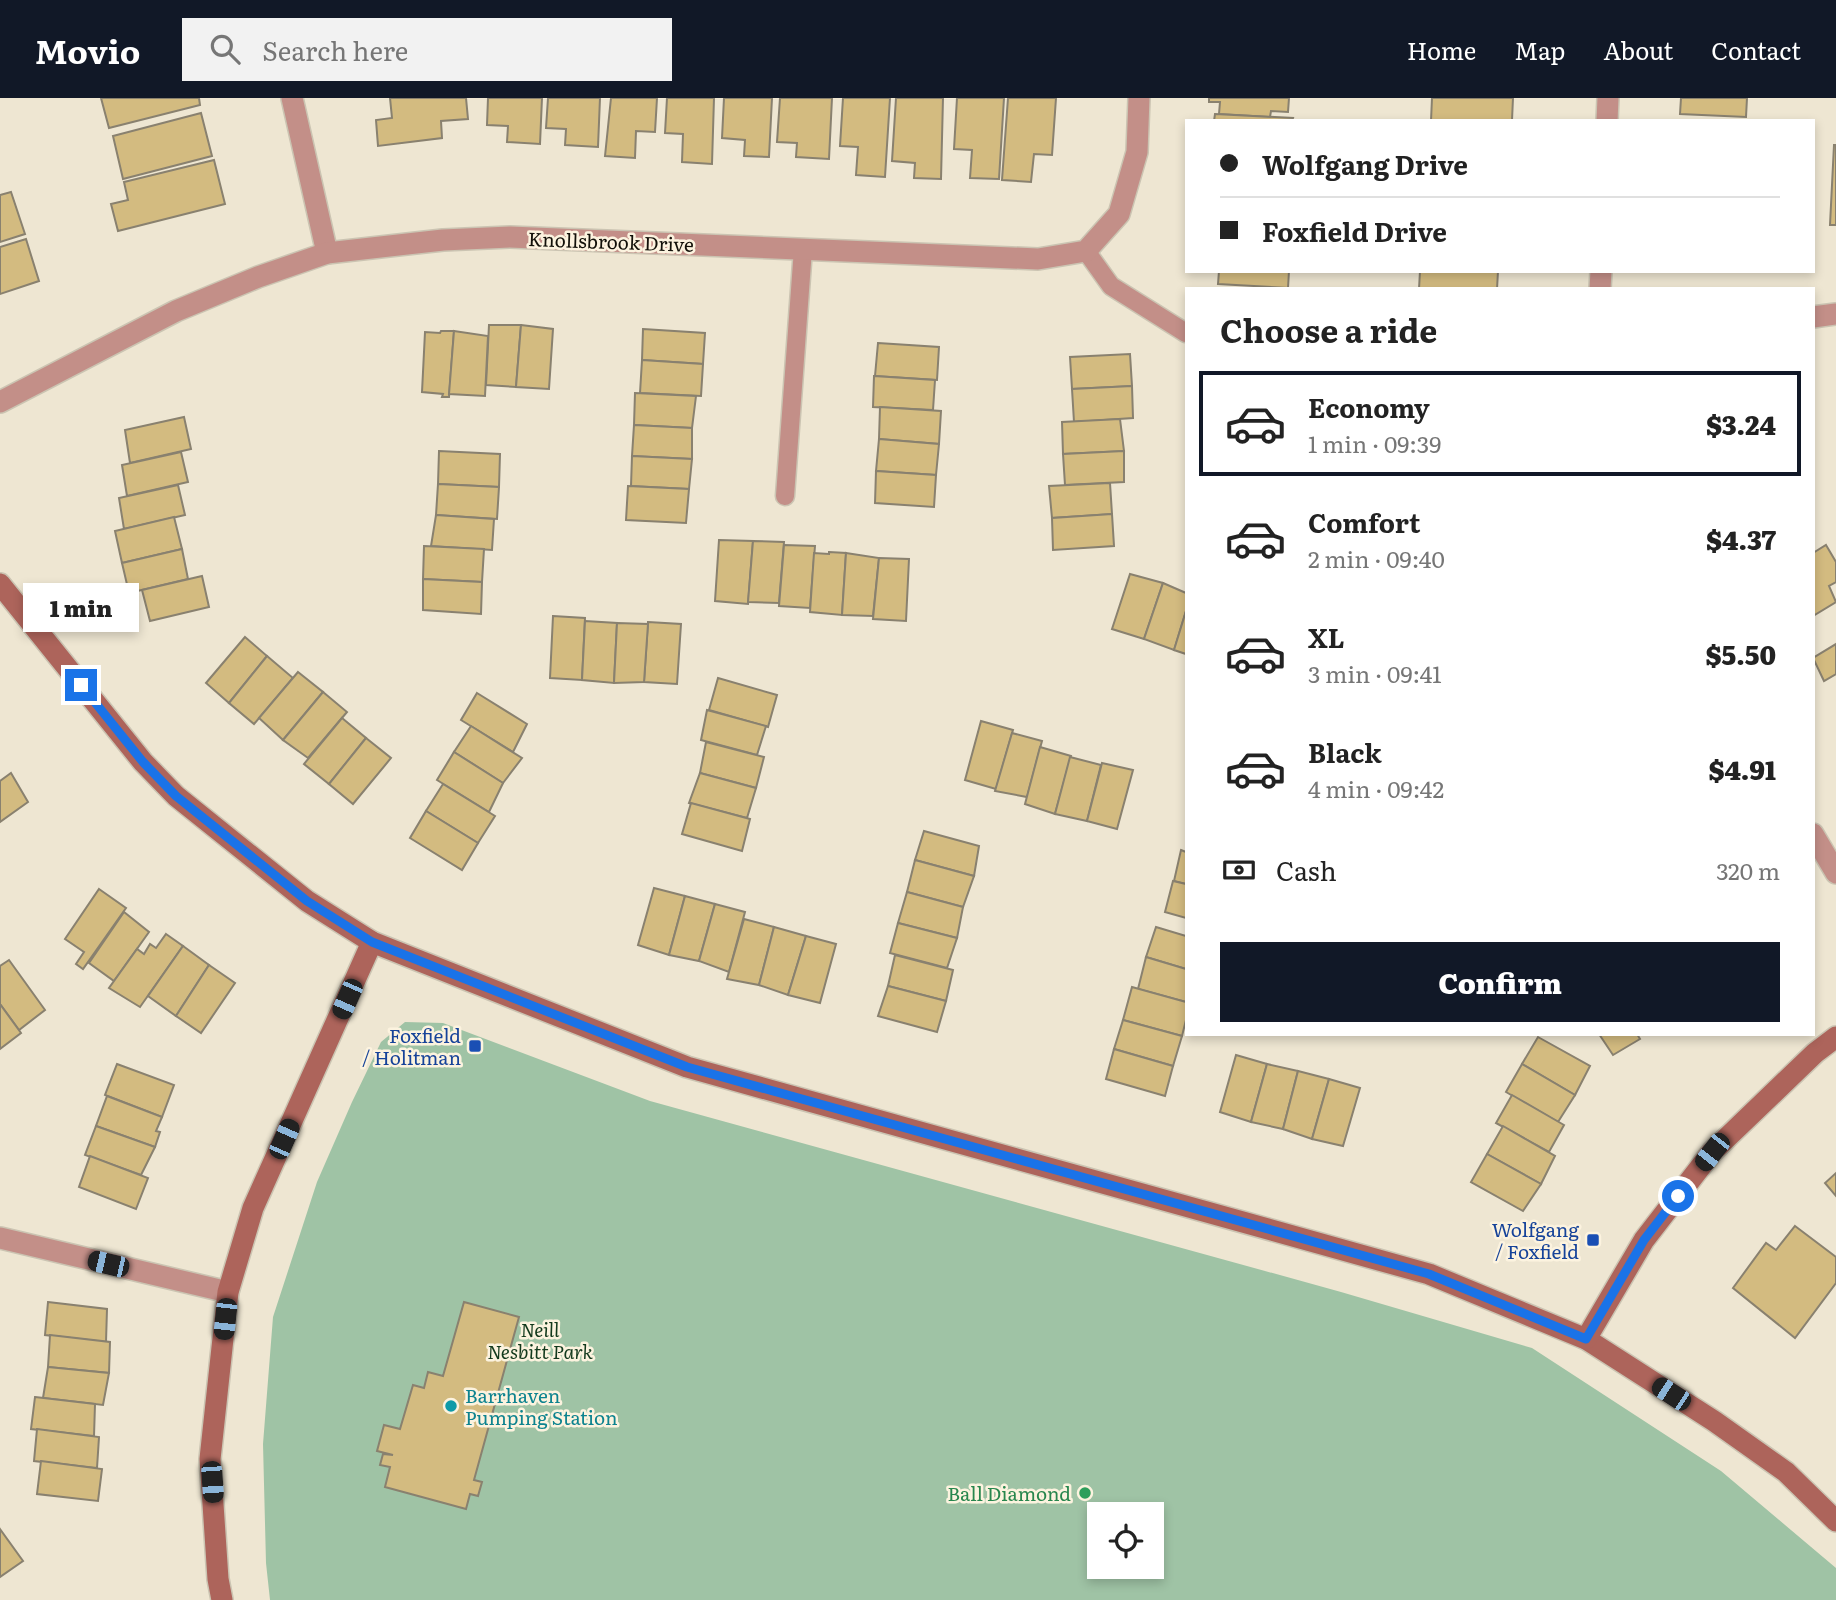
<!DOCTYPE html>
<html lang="en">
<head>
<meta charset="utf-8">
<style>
  :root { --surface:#fff; --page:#f2f2f2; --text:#222; --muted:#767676; --line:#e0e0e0; --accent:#111827 }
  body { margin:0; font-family:Literata,serif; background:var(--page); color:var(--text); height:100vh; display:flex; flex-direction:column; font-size:26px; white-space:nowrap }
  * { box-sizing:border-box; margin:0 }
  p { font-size:23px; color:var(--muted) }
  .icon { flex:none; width:38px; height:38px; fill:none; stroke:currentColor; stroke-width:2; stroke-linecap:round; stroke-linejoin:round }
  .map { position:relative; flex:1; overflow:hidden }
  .sheet { position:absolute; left:1185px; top:189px; width:630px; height:749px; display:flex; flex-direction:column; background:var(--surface); border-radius:0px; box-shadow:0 4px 10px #0003 }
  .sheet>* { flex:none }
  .hud { position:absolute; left:1185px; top:21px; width:630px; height:154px; border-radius:0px; box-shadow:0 4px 10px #0003; display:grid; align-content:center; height:154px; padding:0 35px; background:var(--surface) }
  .fabs { position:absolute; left:1087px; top:1404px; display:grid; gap:14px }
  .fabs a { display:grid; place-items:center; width:77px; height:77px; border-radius:0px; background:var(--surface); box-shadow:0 4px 10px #0003; font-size:35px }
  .end { position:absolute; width:32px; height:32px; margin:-16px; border:9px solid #1a73e8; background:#fff; box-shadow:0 0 0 4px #fff }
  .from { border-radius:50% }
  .bubble { position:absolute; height:49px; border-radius:0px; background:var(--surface); box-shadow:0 4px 10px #0003; font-size:23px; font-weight:800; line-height:49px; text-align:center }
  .car { position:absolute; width:21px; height:42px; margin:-21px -10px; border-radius:9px; box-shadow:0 0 5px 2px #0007; background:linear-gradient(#222 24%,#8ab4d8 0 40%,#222 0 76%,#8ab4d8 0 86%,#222 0) }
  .hud b { display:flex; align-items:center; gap:24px; height:66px; font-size:26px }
  .hud b+b { border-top:2px solid var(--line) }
  .hud i { width:18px; height:18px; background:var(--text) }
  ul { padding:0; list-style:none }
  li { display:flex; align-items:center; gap:21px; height:105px; margin:0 14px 10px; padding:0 21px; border:4px solid transparent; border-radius:0px }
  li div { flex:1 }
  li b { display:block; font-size:26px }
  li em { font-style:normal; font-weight:800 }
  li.current { border-color:var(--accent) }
  li>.icon { width:63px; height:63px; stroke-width:1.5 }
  h2 { padding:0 35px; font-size:32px; line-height:84px }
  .pay { display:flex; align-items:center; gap:18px; height:77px; padding:0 35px; font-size:26px }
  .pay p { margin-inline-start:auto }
  .action { display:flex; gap:14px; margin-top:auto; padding:14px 35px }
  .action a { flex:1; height:80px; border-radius:0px; background:var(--accent); color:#fff; font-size:28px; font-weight:800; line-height:80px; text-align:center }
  header { display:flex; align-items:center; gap:42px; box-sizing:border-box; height:98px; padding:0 35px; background:var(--accent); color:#fff }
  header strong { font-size:33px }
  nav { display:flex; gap:38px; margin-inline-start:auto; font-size:24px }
  .search { width:490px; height:63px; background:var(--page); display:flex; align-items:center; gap:18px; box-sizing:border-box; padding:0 24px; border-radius:0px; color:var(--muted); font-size:26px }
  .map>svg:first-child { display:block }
</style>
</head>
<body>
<header>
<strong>Movio</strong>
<div class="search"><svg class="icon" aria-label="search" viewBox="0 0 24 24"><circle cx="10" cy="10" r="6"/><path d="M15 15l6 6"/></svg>Search here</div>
<nav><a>Home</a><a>Map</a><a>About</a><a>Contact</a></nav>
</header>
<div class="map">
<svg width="1836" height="1502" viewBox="0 0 1836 1502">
  <rect width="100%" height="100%" fill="#eee6d2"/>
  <path fill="#9fc3a5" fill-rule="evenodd" d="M 405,924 L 443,925 L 650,1003 L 1341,1194 L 1532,1250 L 1721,1373 L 1836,1470 L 1836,1502 L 270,1502 L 266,1465 L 263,1346 L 273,1219 L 317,1084 L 352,1004 L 381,944 ZM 1099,1416 L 1152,1416 L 1152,1468 L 1099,1468 Z"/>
  <g fill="#d3bb80" stroke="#89816f" stroke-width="2">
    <path d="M 101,0 L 199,0 L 200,7 L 109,30 Z"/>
    <path d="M 390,0 L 466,0 L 468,21 L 441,23 L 442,40 L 378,48 L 376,22 L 392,20 Z"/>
    <path d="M 488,0 L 542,0 L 540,46 L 507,44 L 508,28 L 487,27 Z"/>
    <path d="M 548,0 L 600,0 L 598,49 L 565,47 L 566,31 L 546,30 Z"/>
    <path d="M 611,0 L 657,0 L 655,34 L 636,33 L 635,60 L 605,58 Z"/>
    <path d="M 667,0 L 714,0 L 712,66 L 682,64 L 683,36 L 665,35 Z"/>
    <path d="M 724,0 L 772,0 L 769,59 L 744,58 L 745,42 L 722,40 Z"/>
    <path d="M 780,0 L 832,0 L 829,61 L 796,59 L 797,45 L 777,44 Z"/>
    <path d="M 843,0 L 890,0 L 885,79 L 856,77 L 858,49 L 840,48 Z"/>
    <path d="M 896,0 L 943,0 L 941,81 L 914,80 L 915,65 L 892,63 Z"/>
    <path d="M 957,0 L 1004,0 L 999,81 L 970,80 L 972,52 L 954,51 Z"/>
    <path d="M 1008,0 L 1056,0 L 1052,57 L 1034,56 L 1031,84 L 1002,82 Z"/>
    <path d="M 1209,0 L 1289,0 L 1288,14 L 1271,13 L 1270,19 L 1219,16 L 1220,4 L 1209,4 Z"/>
    <path d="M 1432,0 L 1513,0 L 1512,22 L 1431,23 Z"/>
    <path d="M 1681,0 L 1747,0 L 1746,19 L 1680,16 Z"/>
    <path d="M 201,15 L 212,58 L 123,81 L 113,38 Z"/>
    <path d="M 1215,16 L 1293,20 L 1292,23 L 1214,23 Z"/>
    <path d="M 1834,47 L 1836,47 L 1836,127 L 1830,127 Z"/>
    <path d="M 214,62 L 225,106 L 118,133 L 111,106 L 128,102 L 124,84 Z"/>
    <path d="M 11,94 L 25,136 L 0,144 L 0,97 Z"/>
    <path d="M 26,141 L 39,183 L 0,196 L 0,149 Z"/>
    <path d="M 1219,173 L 1289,173 L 1288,190 L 1218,186 Z"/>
    <path d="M 1420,173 L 1498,173 L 1497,191 L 1419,191 Z"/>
    <path d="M 489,227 L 521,227 L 516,289 L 486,287 Z"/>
    <path d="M 521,227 L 553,231 L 549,291 L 516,289 Z"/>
    <path d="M 643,231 L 705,235 L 703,266 L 642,262 Z"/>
    <path d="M 441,233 L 454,233 L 449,299 L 442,299 L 443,296 L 422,294 L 425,234 L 440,235 Z"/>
    <path d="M 454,233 L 488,238 L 485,298 L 449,296 Z"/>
    <path d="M 878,245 L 939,249 L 937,282 L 875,278 Z"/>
    <path d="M 1130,256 L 1132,288 L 1072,291 L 1070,259 Z"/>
    <path d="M 642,262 L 703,266 L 701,298 L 640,295 Z"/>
    <path d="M 874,278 L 935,282 L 933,312 L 873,309 Z"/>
    <path d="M 1132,288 L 1133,320 L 1074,324 L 1072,291 Z"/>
    <path d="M 635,295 L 696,298 L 692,330 L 634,327 Z"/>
    <path d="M 880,309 L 941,313 L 939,346 L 879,341 Z"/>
    <path d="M 184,319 L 191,351 L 130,365 L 125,332 Z"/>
    <path d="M 1120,321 L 1124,353 L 1063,356 L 1062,324 Z"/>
    <path d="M 634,327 L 692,330 L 692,361 L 632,358 Z"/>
    <path d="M 879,341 L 939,346 L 936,377 L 876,373 Z"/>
    <path d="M 439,353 L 500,356 L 499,389 L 438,386 Z"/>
    <path d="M 1124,353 L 1124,384 L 1065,387 L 1063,356 Z"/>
    <path d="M 181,354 L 188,384 L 127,398 L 122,367 Z"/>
    <path d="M 632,358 L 692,361 L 689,391 L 631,388 Z"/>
    <path d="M 876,373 L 936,377 L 934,409 L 875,405 Z"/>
    <path d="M 1110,385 L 1112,416 L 1052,420 L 1049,388 Z"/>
    <path d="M 438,386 L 499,389 L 497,421 L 436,417 Z"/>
    <path d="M 178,387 L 185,417 L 124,431 L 119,400 Z"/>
    <path d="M 628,388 L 689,391 L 686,425 L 626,422 Z"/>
    <path d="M 1112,416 L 1114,448 L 1053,452 L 1052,420 Z"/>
    <path d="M 436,417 L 494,421 L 492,452 L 431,448 Z"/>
    <path d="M 174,419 L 182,451 L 122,465 L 115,433 Z"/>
    <path d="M 719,442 L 753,443 L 748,506 L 715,503 Z"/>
    <path d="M 753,443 L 784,444 L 779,505 L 748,504 Z"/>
    <path d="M 784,447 L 815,448 L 810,510 L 779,508 Z"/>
    <path d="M 1826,447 L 1836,464 L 1836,484 L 1829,488 L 1836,504 L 1813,518 L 1813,455 Z"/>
    <path d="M 424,448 L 484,451 L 482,484 L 423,481 Z"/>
    <path d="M 182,451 L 188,481 L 129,495 L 122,465 Z"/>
    <path d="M 829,454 L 846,455 L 842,517 L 810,514 L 814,455 L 829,456 Z"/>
    <path d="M 846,455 L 879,460 L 873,518 L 842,517 Z"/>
    <path d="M 879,460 L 909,461 L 906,523 L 873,521 Z"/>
    <path d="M 1130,476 L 1163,485 L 1144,541 L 1112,531 Z"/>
    <path d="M 202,478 L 209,509 L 150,523 L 142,492 Z"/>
    <path d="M 423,481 L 482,484 L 481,516 L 423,512 Z"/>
    <path d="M 1163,485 L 1186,495 L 1186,513 L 1174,552 L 1144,541 Z"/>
    <path d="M 1186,513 L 1186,556 L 1174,552 Z"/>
    <path d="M 553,518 L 585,520 L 582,582 L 550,580 Z"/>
    <path d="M 585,523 L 617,525 L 614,585 L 582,582 Z"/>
    <path d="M 648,524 L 681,526 L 677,586 L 644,584 Z"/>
    <path d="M 617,525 L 648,526 L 644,584 L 614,585 Z"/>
    <path d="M 245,539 L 267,558 L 229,605 L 206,585 Z"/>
    <path d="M 1836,546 L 1836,576 L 1824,583 L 1813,560 Z"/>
    <path d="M 267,558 L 293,580 L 254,626 L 229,605 Z"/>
    <path d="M 298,574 L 323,594 L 283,642 L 259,620 Z"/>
    <path d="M 718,580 L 777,597 L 768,629 L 709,612 Z"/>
    <path d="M 323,594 L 347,614 L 308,660 L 283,642 Z"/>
    <path d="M 477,595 L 527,626 L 513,654 L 461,622 Z"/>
    <path d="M 707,612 L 766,628 L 757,657 L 701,642 Z"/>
    <path d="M 342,620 L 366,640 L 329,686 L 304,666 Z"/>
    <path d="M 981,623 L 1013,632 L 996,691 L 965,682 Z"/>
    <path d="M 471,628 L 522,660 L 503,685 L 454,654 Z"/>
    <path d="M 1012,635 L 1042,643 L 1027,699 L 995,693 Z"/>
    <path d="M 366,640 L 391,660 L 353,706 L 329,686 Z"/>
    <path d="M 706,644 L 764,659 L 756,690 L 700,675 Z"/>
    <path d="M 1040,649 L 1071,658 L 1055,716 L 1025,706 Z"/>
    <path d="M 454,654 L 503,685 L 489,714 L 437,682 Z"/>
    <path d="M 1070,659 L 1101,667 L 1087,723 L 1055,716 Z"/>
    <path d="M 1102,665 L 1133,672 L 1117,731 L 1087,723 Z"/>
    <path d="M 11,675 L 28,704 L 0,724 L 0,683 Z"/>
    <path d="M 700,675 L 756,690 L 747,720 L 689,705 Z"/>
    <path d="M 443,686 L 495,718 L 478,745 L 426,713 Z"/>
    <path d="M 691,705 L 750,721 L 742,753 L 682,736 Z"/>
    <path d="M 426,713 L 478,745 L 462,772 L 410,740 Z"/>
    <path d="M 924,733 L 979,748 L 974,778 L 915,762 Z"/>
    <path d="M 1181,752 L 1186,754 L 1186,786 L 1174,783 Z"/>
    <path d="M 915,762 L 974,778 L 963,809 L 907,794 Z"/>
    <path d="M 1173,783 L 1186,786 L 1186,820 L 1165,814 Z"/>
    <path d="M 654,790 L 685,798 L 669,857 L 638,847 Z"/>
    <path d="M 99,791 L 126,810 L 83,871 L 76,866 L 84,854 L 65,841 Z"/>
    <path d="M 907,794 L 963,809 L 957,840 L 898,825 Z"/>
    <path d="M 685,798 L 715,806 L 699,863 L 669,857 Z"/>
    <path d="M 715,806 L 745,814 L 729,874 L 699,863 Z"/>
    <path d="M 124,814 L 149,834 L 114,883 L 89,865 Z"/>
    <path d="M 744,821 L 774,829 L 759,887 L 727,881 Z"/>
    <path d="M 898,825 L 957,840 L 947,870 L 890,855 Z"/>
    <path d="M 774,829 L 806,838 L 788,897 L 759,887 Z"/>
    <path d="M 1156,829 L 1186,838 L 1186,871 L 1146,859 Z"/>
    <path d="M 166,836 L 183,848 L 140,909 L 109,890 L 137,851 L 144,856 L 150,846 L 156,850 Z"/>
    <path d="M 806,838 L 836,846 L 820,905 L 788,897 Z"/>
    <path d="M 183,848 L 209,867 L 176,918 L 148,898 Z"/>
    <path d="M 895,857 L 953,872 L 946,903 L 888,888 Z"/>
    <path d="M 1146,859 L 1186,871 L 1186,904 L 1138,891 Z"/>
    <path d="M 9,862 L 45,912 L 19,932 L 0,906 L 0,868 Z"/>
    <path d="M 209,867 L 235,885 L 201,935 L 176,918 Z"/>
    <path d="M 888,888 L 946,903 L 937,934 L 878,918 Z"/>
    <path d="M 1132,889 L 1186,904 L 1186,922 L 1182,938 L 1123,922 Z"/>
    <path d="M 0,906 L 21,935 L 0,951 Z"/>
    <path d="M 1123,922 L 1182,938 L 1173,968 L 1114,951 Z"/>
    <path d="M 1599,936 L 1637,936 L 1640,941 L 1613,957 Z"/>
    <path d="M 1538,939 L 1590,968 L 1575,997 L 1522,966 Z"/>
    <path d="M 1114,951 L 1173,968 L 1165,998 L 1106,981 Z"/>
    <path d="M 1236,957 L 1267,966 L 1251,1024 L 1220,1014 Z"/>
    <path d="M 117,966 L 174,987 L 162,1019 L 105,997 Z"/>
    <path d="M 1267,966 L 1298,973 L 1283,1031 L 1251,1024 Z"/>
    <path d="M 1522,966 L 1575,997 L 1558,1024 L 1506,994 Z"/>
    <path d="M 1298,973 L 1329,981 L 1312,1041 L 1283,1031 Z"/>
    <path d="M 1329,981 L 1360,990 L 1343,1048 L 1312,1041 Z"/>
    <path d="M 1512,997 L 1564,1027 L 1549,1054 L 1496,1025 Z"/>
    <path d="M 107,998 L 162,1019 L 156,1033 L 160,1034 L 155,1049 L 96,1028 Z"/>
    <path d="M 96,1028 L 155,1049 L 141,1077 L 85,1057 Z"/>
    <path d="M 1503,1028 L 1555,1058 L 1541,1086 L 1487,1056 Z"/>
    <path d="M 1487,1056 L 1541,1086 L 1523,1113 L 1471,1084 Z"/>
    <path d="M 90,1058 L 148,1080 L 136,1111 L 79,1089 Z"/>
    <path d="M 1836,1075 L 1836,1098 L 1825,1085 Z"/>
    <path d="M 1795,1128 L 1836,1159 L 1836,1185 L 1795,1240 L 1733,1190 L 1766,1145 L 1776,1152 Z"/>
    <path d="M 48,1204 L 107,1211 L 106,1244 L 45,1237 Z"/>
    <path d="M 464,1204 L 519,1219 L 474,1382 L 482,1384 L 478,1398 L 470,1396 L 466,1411 L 385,1389 L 390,1369 L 380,1367 L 383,1356 L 393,1357 L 377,1353 L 384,1327 L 400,1331 L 413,1287 L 424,1290 L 428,1274 L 443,1278 Z"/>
    <path d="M 50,1237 L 110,1244 L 109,1275 L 48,1269 Z"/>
    <path d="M 48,1269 L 109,1275 L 103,1307 L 43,1300 Z"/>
    <path d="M 35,1299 L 95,1306 L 94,1338 L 31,1331 Z"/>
    <path d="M 37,1331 L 99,1339 L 97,1370 L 34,1363 Z"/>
    <path d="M 41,1363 L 102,1371 L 98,1403 L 37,1396 Z"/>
    <path d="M 0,1431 L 23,1463 L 0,1479 Z"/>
  </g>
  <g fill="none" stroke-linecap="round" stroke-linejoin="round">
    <defs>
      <g id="lane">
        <path d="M 1086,153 L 1111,188 L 1186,235"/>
        <path d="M 785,398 L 803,151"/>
      </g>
      <g id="street">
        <path d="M 292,0 L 327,155"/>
        <path d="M 1607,23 L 1608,0"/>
        <path d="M 1600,191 L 1601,173"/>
        <path d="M 1813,219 L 1836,216"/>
        <path d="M 0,304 L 176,213 L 258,179 L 327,155 L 443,142 L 510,139 L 1038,161 L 1086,153 L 1119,116 L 1137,54 L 1139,0"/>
        <path d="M 1813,736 L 1836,775"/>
        <path d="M 0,1140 L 228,1194"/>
      </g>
      <g id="secondary">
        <path d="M 0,486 L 143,664 L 176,698 L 307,803 L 372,844 L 687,969 L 1429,1176 L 1586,1241 L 1714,1323 L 1786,1374 L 1836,1423"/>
        <path d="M 1586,1241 L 1644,1142 L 1712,1054 L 1815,955 L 1836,939"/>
        <path d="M 222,1502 L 218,1481 L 210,1361 L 228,1194 L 253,1110 L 372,844"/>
      </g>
    </defs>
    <use href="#lane" stroke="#cbc4b2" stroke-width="21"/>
    <use href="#street" stroke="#cbc4b2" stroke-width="24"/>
    <use href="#secondary" stroke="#cbc4b2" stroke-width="24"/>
    <use href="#lane" stroke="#c38f88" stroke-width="18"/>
    <use href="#street" stroke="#c38f88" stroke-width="21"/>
    <use href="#secondary" stroke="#ad645b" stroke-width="21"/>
  </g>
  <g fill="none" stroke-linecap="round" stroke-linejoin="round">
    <path stroke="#1a73e8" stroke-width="9" d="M 81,587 L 143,664 L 176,698 L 307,803 L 372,844 L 687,969 L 1429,1176 L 1586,1241 L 1644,1142 L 1678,1098"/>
  </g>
  <g fill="#1a4fb4" stroke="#fcf3df" stroke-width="2.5">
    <rect x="468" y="941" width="14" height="14" rx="3.5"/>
    <rect x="1586" y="1135" width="14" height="14" rx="3.5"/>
  </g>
  <circle fill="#0f9aa8" stroke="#fcf3df" stroke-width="2.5" cx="451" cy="1308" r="7"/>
  <circle fill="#2e9e5b" stroke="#fcf3df" stroke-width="2.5" cx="1085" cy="1395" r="7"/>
  <g text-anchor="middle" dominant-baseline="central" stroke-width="5" stroke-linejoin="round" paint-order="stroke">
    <g font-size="19" fill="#121009" stroke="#fcf3df">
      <text transform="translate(611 143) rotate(2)">Knollsbrook Drive</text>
    </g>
    <g font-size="19" fill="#164399" stroke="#fcf3df" text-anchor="end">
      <text x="461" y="937">Foxfield<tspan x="461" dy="22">/ Holitman</tspan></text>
      <text x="1579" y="1131">Wolfgang<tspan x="1579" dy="22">/ Foxfield</tspan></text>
    </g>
    <g font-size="19" font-style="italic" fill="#12391c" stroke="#fcf3df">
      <text x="540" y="1231">Neill<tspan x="540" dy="22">Nesbitt Park</tspan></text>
    </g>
    <g font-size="19" fill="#0d838f" stroke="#fcf3df" text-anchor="start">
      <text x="465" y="1297">Barrhaven<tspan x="465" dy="22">Pumping Station</tspan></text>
    </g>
    <g font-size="19" fill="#27864d" stroke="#fcf3df" text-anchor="end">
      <text x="1071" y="1395">Ball Diamond</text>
    </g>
  </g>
</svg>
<div class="fabs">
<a><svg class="icon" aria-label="locate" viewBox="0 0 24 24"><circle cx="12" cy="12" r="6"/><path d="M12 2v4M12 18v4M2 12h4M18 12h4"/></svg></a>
</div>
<i class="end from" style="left:1678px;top:1098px"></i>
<i class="end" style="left:81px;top:587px"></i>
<div class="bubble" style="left:23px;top:485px;width:116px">1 min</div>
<i class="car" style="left:347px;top:901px;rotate:204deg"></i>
<i class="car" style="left:284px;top:1041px;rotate:24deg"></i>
<i class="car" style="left:1712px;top:1054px;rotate:218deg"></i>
<i class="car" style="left:108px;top:1166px;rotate:283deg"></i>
<i class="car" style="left:225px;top:1221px;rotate:186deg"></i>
<i class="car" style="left:1671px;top:1296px;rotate:303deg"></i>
<i class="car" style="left:212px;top:1384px;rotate:176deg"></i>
<div class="hud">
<b><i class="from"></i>Wolfgang Drive</b>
<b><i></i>Foxfield Drive</b>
</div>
<section class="sheet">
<h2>Choose a ride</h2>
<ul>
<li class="current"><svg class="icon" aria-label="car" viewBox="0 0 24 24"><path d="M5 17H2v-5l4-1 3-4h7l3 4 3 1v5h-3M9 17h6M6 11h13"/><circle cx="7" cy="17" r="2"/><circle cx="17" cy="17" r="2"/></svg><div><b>Economy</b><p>1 min · 09:39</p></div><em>$3.24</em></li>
<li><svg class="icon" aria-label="car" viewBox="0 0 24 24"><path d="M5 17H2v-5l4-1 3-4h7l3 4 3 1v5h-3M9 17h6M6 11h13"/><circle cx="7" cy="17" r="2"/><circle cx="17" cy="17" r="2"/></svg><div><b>Comfort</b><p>2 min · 09:40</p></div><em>$4.37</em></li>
<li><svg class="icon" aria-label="car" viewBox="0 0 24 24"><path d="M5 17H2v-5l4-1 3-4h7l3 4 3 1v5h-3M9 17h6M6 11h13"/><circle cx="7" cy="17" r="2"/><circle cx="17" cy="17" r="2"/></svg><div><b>XL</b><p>3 min · 09:41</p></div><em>$5.50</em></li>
<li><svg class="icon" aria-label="car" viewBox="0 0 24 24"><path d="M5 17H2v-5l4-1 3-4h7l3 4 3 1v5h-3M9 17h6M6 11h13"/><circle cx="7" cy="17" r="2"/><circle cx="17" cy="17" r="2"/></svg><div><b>Black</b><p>4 min · 09:42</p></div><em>$4.91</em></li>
</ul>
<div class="pay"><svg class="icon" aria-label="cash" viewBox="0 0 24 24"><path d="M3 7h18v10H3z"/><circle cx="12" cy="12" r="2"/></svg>Cash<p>320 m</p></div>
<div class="action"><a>Confirm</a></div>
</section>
</div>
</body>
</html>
